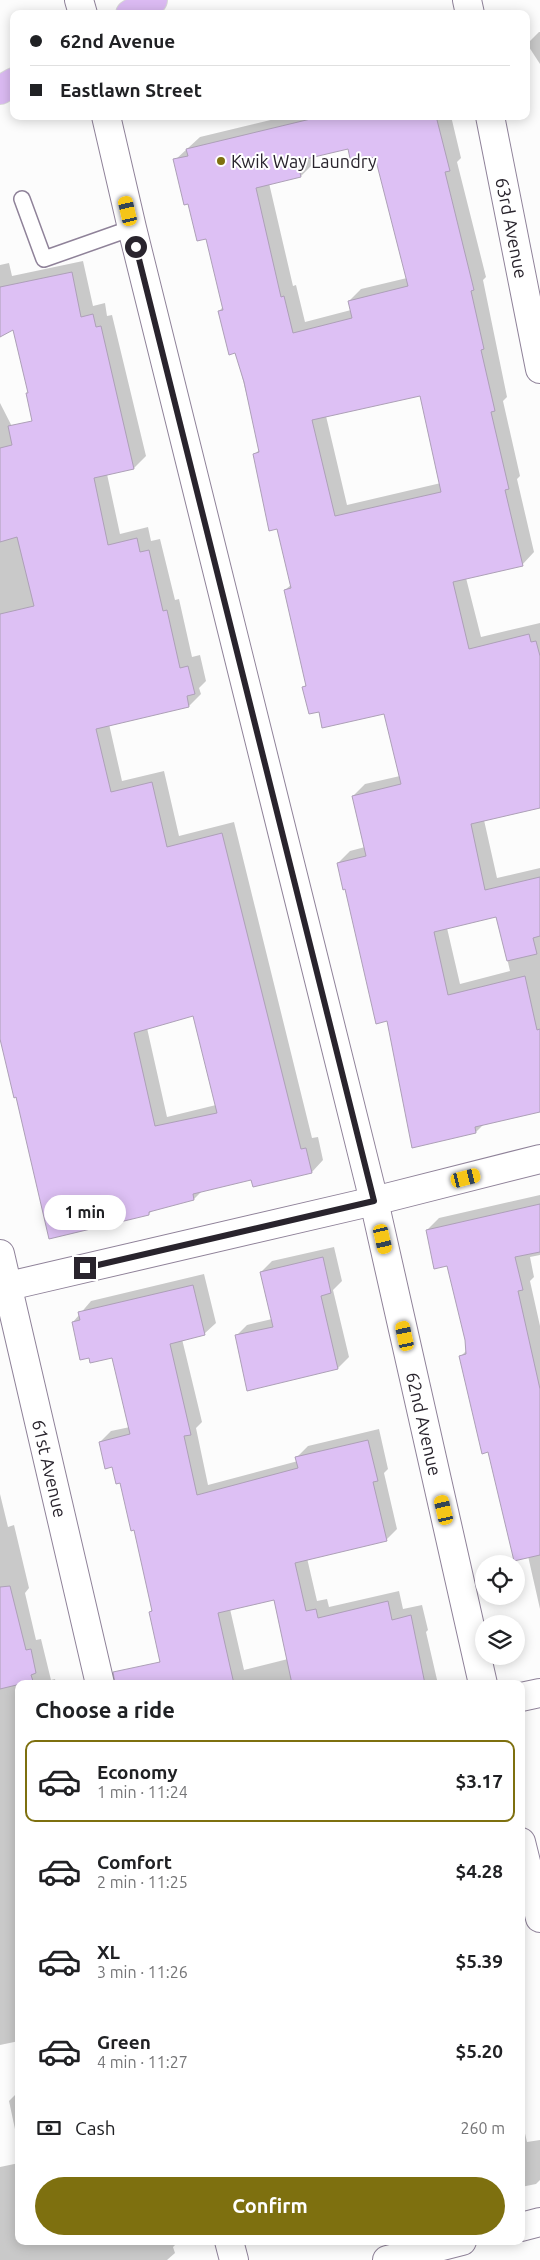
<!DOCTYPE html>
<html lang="en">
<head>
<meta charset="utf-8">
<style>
  :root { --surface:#fff; --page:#f6f6f6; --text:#202124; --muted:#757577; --line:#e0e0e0; --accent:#7e700f }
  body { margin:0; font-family:Ubuntu,sans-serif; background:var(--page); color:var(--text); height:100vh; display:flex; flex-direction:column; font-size:19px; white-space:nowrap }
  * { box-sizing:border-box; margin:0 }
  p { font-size:16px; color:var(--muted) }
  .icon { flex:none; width:28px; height:28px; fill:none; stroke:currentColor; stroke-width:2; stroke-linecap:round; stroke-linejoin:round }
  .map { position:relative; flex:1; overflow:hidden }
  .panel { position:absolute; left:15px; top:1680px; width:510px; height:565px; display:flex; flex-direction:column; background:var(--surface); border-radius:10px; box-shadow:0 2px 12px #0003 }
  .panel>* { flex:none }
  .banner { position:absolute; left:10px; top:10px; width:520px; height:110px; border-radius:10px; box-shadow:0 2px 12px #0003; display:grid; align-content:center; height:110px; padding:0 20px; background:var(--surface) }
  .tools { position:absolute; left:475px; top:1555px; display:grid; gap:10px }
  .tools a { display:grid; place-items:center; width:50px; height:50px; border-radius:50%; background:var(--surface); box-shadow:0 2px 12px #0003; font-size:25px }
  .end { position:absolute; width:22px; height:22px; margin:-11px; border:6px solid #29242d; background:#fff; box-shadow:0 0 0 2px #fff }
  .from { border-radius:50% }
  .bubble { position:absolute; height:35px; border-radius:18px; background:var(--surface); box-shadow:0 2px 12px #0003; font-size:16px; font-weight:700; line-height:35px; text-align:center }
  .car { position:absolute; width:15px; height:30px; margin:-15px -8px; border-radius:6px; box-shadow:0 0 4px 1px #0007; background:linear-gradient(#f5c518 24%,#345 0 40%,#f5c518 0 76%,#345 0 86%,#f5c518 0) }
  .banner b { display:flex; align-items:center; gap:18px; height:48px; font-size:19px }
  .banner b+b { border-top:1px solid var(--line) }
  .banner i { width:12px; height:12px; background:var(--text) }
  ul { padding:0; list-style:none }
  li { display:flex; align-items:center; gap:15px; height:82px; margin:0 10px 8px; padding:0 10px; border:2px solid transparent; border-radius:10px }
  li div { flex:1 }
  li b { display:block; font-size:19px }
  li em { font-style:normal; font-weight:700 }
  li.selected { border-color:var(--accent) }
  li>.icon { width:45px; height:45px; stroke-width:1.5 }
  h2 { padding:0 20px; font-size:22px; line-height:60px }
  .pay { display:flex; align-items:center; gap:12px; height:55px; padding:0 20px; font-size:19px }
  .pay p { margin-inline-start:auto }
  .primary-button { display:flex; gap:10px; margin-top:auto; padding:10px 20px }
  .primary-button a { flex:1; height:58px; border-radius:30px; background:var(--accent); color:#fff; font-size:20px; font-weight:700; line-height:58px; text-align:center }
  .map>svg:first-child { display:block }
</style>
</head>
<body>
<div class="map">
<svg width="540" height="2260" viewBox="0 0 540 2260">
  <rect width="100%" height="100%" fill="#fcfcfc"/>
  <g fill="#0003" fill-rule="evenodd">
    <path d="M 539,32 L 540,32 L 540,64 L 527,44 Z"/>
    <path d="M 287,116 L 451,116 L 461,158 L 457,162 L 486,277 L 483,280 L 507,397 L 503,401 L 520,476 L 517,479 L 534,552 L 522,565 L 466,578 L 481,637 L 540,623 L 540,807 L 484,820 L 497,878 L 540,868 L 540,1110 L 484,1124 L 476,1132 L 388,1020 L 338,863 L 350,851 L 365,847 L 353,796 L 365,784 L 400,776 L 385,712 L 319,711 L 304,687 L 307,684 L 285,590 L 292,584 L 278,528 L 254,455 L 260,449 L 236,352 L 219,311 L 223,307 L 207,238 L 189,202 L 175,160 L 200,137 ZM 349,148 L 376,155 L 407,278 L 361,289 L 349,301 L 351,310 L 305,322 L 296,285 L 293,286 L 269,183 L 301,176 L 313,164 L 311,156 ZM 421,394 L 441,483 L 347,505 L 326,416 ZM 497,915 L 510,971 L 460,984 L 447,928 Z"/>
    <path d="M 83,261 L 93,306 L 105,303 L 107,316 L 112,315 L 146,456 L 134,468 L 107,474 L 120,534 L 148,527 L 151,541 L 160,539 L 175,600 L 179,599 L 192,657 L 200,655 L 206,681 L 199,688 L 201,694 L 189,706 L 109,724 L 122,781 L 164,771 L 179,836 L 234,822 L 312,1138 L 318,1137 L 323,1160 L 312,1172 L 252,1178 L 203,1190 L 194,1199 L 153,1209 L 149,1214 L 50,1237 L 0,1031 L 0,403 L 50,501 L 27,394 L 29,392 L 14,328 L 0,336 L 0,265 L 9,263 L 12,276 ZM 194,1014 L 216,1105 L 167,1117 L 147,1028 Z"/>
    <path d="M 540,1195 L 540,1255 L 530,1257 L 534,1277 L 530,1281 L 540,1326 L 540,1609 L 528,1556 L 489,1451 L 461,1356 L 467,1350 L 466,1340 L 448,1264 L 427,1230 L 439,1218 Z"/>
    <path d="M 334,1247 L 342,1281 L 333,1290 L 349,1357 L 338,1368 L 236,1336 L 247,1325 L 272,1319 L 261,1272 L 272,1261 Z"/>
    <path d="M 204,1274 L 216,1323 L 204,1334 L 182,1339 L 202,1422 L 196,1428 L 208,1485 L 298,1461 L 297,1457 L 308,1446 L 379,1429 L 388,1469 L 384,1473 L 397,1529 L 386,1540 L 307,1558 L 317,1601 L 327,1599 L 329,1607 L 399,1591 L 403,1609 L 422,1605 L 428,1630 L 426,1632 L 438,1684 L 163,1684 L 158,1663 L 161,1660 L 150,1612 L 153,1609 L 135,1529 L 121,1481 L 100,1442 L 111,1431 L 130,1427 L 113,1357 L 90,1356 L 73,1322 L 91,1301 ZM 275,1598 L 288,1659 L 244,1670 L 230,1609 Z"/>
    <path d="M 0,1494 L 8,1527 L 14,1525 L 29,1588 L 25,1593 L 36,1640 L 41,1639 L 51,1680 L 55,1679 L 56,1684 L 19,1684 L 19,2041 L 0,2045 Z"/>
    <path d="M 19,2091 L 19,2148 L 9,2101 Z"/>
    <path d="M 521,2116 L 527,2142 L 540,2140 L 540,2180 L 536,2184 L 521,2187 Z"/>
    <path d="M 19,2163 L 19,2241 L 179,2241 L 173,2247 L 175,2253 L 167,2260 L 0,2260 L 0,2167 Z"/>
  </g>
  <g fill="#ddc0f4" stroke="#ada0b7" fill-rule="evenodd">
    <path d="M 323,116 L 436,116 L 450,171 L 445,172 L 474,290 L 471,291 L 484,349 L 481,350 L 495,411 L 491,412 L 509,489 L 505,490 L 523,566 L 453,582 L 469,649 L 529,634 L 531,642 L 536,641 L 540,656 L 540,808 L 471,824 L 485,890 L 540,877 L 540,936 L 533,938 L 537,954 L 507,961 L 496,917 L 434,932 L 448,995 L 525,976 L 537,1030 L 540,1029 L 540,1112 L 475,1127 L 476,1133 L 412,1148 L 387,1021 L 376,1024 L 345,889 L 343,890 L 337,863 L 366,856 L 352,796 L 401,784 L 384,714 L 322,728 L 319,712 L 309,714 L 302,687 L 306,686 L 284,590 L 291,588 L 277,529 L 269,531 L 253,454 L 259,452 L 244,382 L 235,353 L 229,355 L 218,311 L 223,310 L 206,239 L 197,241 L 188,204 L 184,205 L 173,159 L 188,156 L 186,149 ZM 348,149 L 351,163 L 375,157 L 408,286 L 348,301 L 352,318 L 293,333 L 284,296 L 281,297 L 256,188 L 301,177 L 297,161 ZM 420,396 L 441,492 L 335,516 L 312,420 Z"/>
    <path d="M 72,272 L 81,317 L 93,314 L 96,327 L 101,326 L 134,469 L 94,478 L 108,545 L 137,538 L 140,552 L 149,550 L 163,611 L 167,610 L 180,668 L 188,666 L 195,694 L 187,696 L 189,707 L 96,729 L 111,792 L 152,782 L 167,847 L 222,833 L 301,1149 L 306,1148 L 312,1173 L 253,1187 L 251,1180 L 193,1194 L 194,1200 L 149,1212 L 149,1215 L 49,1239 L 16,1097 L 14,1098 L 0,1039 L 0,614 L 34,606 L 17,537 L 0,542 L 0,448 L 12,445 L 8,426 L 32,421 L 26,393 L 28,393 L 13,330 L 0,337 L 0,287 ZM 193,1016 L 217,1113 L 155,1126 L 134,1033 Z"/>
    <path d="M 540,1204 L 540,1252 L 515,1257 L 523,1290 L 518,1291 L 540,1389 L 540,1555 L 514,1561 L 488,1452 L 482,1454 L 459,1356 L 466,1354 L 465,1340 L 447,1266 L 434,1269 L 426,1230 Z"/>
    <path d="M 323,1257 L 331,1293 L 321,1296 L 338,1369 L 247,1391 L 235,1335 L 273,1327 L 260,1272 Z"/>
    <path d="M 193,1285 L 205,1335 L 170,1344 L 191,1435 L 184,1436 L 197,1495 L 298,1468 L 295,1457 L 368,1440 L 378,1481 L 373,1482 L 387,1541 L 295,1563 L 306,1611 L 316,1609 L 318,1618 L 388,1601 L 392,1620 L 411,1615 L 425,1684 L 292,1684 L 274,1600 L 218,1613 L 234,1684 L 115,1684 L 113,1672 L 160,1662 L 149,1612 L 152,1611 L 134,1530 L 131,1531 L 120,1483 L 116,1484 L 112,1467 L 105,1469 L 99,1442 L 130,1434 L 112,1358 L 90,1363 L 89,1358 L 80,1360 L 72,1322 L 80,1320 L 78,1312 Z"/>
    <path d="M 10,1586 L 26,1650 L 31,1649 L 36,1673 L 31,1675 L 33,1681 L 0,1689 L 0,1587 Z"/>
  </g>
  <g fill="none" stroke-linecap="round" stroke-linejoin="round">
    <defs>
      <path id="lane" d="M 22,199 L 44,259 L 132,228"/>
      <g id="street">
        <path d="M 79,0 L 83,14"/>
        <path d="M 467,0 L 470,14"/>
        <path id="s1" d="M 106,116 L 132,228 L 374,1201 L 483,1684"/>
        <path id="s2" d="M 490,116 L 540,369"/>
        <path id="s3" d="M 0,1254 L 100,1684"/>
        <path d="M 0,1288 L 374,1201 L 540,1159"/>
        <path d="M 521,1697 L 540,1693"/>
        <path d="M 521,1842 L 540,1918"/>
        <path d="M 521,2227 L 540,2222"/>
        <path d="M 229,2241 L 234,2260"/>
        <path d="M 387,2260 L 462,2241"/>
      </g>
      <g id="primary">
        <path d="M 130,14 L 153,0"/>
        <path d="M 0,90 L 14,82"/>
      </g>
    </defs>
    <use href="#lane" stroke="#8f8299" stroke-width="18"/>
    <use href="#street" stroke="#8f8299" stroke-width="30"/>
    <use href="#primary" stroke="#d8d8d9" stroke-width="30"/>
    <use href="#lane" stroke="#fff" stroke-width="15"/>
    <use href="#street" stroke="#fff" stroke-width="28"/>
    <use href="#primary" stroke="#dbbaf2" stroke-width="28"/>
  </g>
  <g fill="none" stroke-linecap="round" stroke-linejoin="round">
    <path stroke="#29242d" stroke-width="6" d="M 85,1268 L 374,1201 L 136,247"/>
  </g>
  <circle fill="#7e700f" stroke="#fff" stroke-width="2" cx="221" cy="161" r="5"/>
  <g text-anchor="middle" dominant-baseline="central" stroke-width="4" stroke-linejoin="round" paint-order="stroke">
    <g font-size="18" fill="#29242d" stroke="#fff" text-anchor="start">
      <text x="231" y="161">Kwik Way Laundry</text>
    </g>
    <g font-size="18" fill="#29242d" stroke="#fff">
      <text stroke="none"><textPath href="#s2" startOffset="114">63rd Avenue</textPath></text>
      <text stroke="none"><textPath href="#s1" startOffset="1346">62nd Avenue</textPath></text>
      <text stroke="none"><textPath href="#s3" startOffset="220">61st Avenue</textPath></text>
    </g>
  </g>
</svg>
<div class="tools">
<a><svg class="icon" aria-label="locate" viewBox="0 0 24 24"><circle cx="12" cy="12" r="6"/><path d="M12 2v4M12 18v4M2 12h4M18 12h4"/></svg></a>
<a><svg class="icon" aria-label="layers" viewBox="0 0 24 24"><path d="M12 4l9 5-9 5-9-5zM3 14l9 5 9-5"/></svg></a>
</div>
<i class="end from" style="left:136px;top:247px"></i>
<i class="end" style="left:85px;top:1268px"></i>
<div class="bubble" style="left:44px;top:1195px;width:82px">1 min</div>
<i class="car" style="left:128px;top:211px;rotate:347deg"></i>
<i class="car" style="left:466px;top:1178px;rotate:76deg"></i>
<i class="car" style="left:383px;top:1239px;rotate:167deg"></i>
<i class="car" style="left:405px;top:1336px;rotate:348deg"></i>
<i class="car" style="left:444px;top:1510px;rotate:347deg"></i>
<div class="banner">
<b><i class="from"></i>62nd Avenue</b>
<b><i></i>Eastlawn Street</b>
</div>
<section class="panel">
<h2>Choose a ride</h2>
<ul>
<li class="selected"><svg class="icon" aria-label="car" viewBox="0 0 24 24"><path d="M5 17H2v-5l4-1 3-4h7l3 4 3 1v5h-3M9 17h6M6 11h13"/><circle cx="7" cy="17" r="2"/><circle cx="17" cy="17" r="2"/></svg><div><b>Economy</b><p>1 min · 11:24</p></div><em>$3.17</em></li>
<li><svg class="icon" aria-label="car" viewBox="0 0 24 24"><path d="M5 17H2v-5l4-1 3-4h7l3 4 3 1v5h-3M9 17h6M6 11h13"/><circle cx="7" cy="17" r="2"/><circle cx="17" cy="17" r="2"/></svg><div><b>Comfort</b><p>2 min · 11:25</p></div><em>$4.28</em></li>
<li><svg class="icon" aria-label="car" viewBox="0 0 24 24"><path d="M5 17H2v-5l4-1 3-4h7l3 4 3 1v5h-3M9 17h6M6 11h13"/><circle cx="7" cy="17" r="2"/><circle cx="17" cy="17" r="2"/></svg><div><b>XL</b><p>3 min · 11:26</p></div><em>$5.39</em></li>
<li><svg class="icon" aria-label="car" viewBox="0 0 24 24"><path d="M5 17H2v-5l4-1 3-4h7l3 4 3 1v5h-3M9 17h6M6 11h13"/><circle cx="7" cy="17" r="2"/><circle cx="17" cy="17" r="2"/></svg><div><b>Green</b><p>4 min · 11:27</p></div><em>$5.20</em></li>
</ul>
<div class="pay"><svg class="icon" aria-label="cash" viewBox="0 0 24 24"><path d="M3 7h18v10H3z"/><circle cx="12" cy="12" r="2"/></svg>Cash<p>260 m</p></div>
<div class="primary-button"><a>Confirm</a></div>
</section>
</div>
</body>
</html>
